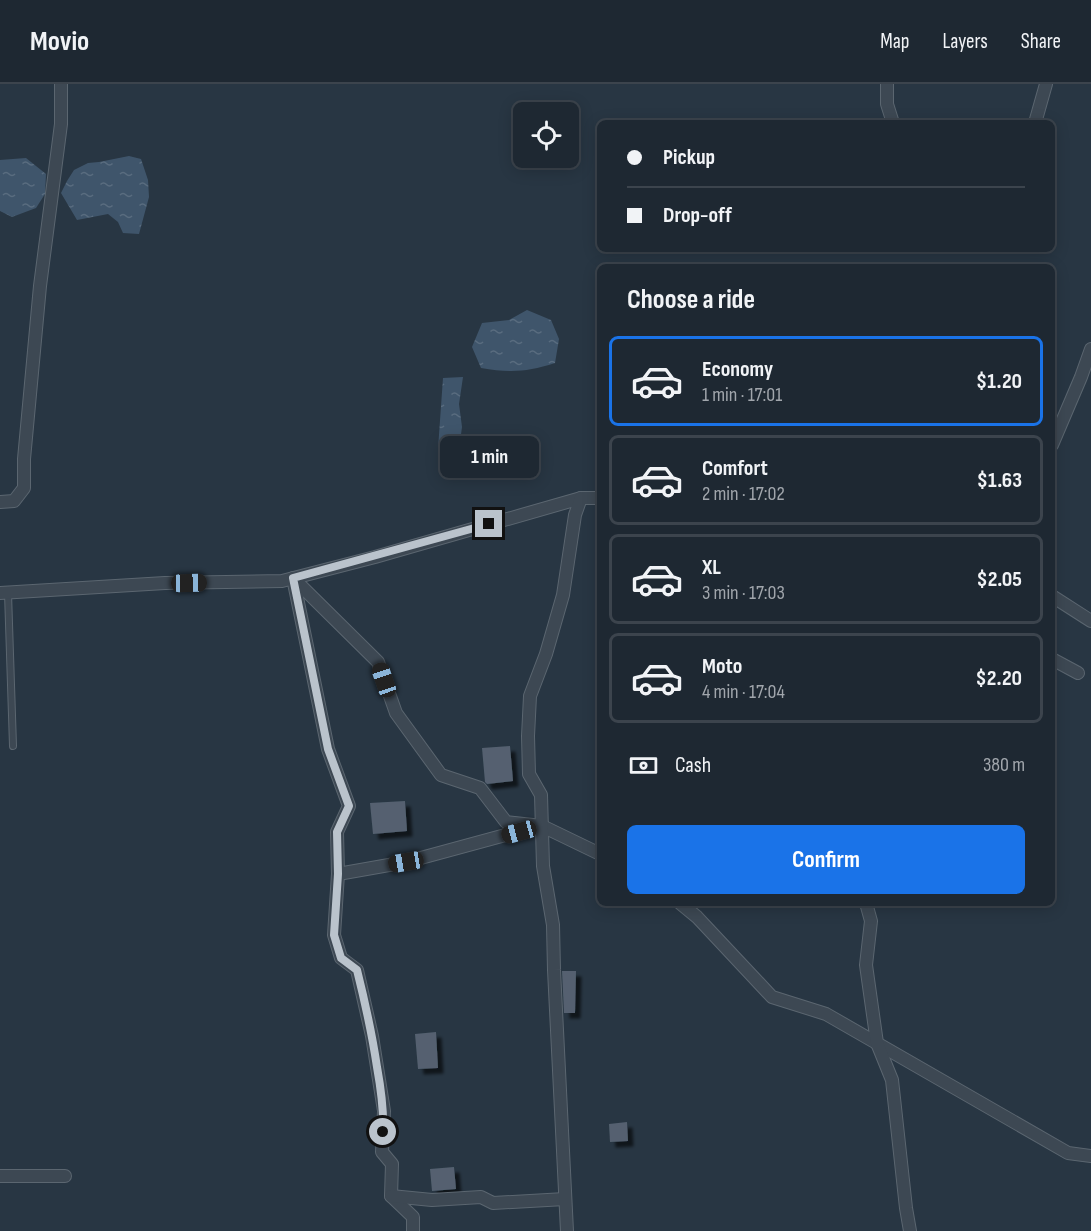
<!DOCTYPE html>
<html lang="en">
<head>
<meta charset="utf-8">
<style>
  :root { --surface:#1e2832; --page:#2b343e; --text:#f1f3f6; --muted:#a1a6ac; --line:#3c444d; --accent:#1a73e8 }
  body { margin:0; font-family:"Sofia Sans Condensed",sans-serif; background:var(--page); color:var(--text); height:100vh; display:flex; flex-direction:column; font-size:22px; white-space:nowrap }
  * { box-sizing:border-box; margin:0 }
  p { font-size:20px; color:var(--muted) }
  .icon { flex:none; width:33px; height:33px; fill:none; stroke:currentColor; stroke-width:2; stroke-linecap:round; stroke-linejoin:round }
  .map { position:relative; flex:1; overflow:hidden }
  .drawer { position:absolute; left:597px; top:180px; width:458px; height:642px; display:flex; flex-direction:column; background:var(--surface); border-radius:9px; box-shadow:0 3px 15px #0003,0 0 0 2px var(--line) }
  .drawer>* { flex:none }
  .guide { position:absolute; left:597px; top:36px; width:458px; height:132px; border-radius:9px; box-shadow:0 3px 15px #0003,0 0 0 2px var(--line); display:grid; align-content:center; height:132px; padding:0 30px; background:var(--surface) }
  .controls { position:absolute; left:513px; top:18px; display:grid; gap:12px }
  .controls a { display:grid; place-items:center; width:66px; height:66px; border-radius:9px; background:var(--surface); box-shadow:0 3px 15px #0003,0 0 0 2px var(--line); font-size:30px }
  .end { position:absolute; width:27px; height:27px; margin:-14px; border:8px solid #bac3cc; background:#111; box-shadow:0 0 0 3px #111 }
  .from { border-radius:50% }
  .bubble { position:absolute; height:42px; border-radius:9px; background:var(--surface); box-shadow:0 3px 15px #0003,0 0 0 2px var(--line); font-size:20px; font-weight:700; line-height:42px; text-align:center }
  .car { position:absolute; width:18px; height:36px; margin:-18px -9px; border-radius:8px; box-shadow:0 0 4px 2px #0007; background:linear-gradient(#222 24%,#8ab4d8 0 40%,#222 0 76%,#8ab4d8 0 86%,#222 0) }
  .guide b { display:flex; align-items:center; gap:21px; height:57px; font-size:22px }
  .guide b+b { border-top:2px solid var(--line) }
  .guide i { width:15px; height:15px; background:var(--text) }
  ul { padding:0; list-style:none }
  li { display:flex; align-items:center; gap:18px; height:90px; margin:0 12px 9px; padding:0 18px; border:3px solid var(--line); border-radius:9px }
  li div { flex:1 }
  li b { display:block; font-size:22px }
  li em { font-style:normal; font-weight:700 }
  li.current { border-color:var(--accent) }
  li>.icon { width:54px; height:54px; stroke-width:1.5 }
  h2 { padding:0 30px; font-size:27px; line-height:72px }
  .pay { display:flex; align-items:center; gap:15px; height:66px; padding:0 30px; font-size:22px }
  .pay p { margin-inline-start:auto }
  .button { display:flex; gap:12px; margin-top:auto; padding:12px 30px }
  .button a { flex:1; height:69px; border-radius:9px; background:var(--accent); color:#fff; font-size:24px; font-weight:700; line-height:69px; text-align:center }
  header { display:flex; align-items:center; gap:36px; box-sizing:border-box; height:84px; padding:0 30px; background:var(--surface); border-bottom:2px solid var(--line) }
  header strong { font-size:28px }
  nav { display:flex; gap:33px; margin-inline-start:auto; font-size:21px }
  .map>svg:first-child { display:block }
</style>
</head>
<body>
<header>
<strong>Movio</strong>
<nav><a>Map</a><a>Layers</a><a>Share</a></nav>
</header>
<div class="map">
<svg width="1091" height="1147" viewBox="0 0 1091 1147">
  <defs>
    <pattern id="water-ripples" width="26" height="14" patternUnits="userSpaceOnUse" patternTransform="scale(1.5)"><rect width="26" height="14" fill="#3f556b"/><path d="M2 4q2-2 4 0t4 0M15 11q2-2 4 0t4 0" fill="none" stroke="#596c7f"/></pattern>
    <filter id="shadow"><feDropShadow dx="5.5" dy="5.5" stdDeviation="1.5" flood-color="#0009"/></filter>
  </defs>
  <rect width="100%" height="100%" fill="#283643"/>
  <g fill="url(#water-ripples)">
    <path d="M 129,72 L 141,75 L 148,96 L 149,113 L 139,150 L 123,149 L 118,138 L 108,130 L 77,136 L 61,109 L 67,97 L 74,86 L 88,79 L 99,78 Z"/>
    <path d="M 26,74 L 46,90 L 45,110 L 36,124 L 12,133 L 0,127 L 0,76 Z"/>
    <path d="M 527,226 L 551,236 L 559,255 L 555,279 C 527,288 510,289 481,284 L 472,263 L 482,239 L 509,236 Z"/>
    <path d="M 463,293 L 459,320 L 462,343 L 459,365 L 452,362 L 438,365 L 443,294 Z"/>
  </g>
  <g fill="#546170" filter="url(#shadow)">
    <path d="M 510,662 L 513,697 L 487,700 L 485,698 L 482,664 Z"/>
    <path d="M 405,717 L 407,747 L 373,750 L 370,719 Z"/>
    <path d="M 562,887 L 576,887 L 575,929 L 564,929 Z"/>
    <path d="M 436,948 L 438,984 L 418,985 L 415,950 Z"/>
    <path d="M 627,1038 L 628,1057 L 610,1058 L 609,1040 Z"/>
    <path d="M 454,1083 L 456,1105 L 432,1107 L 430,1085 Z"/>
  </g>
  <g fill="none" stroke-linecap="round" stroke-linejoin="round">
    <defs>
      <path id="service" d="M 8,509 L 13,662"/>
      <g id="minor">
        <path d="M 887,0 L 887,20 L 893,39"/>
        <path d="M 1035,39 L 1046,0"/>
        <path d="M 1052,361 L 1081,293 L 1091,265"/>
        <path d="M 0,418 L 14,417 L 24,404 L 24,375 L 40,202 L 61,40 L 61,0"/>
        <path d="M 293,494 L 328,665 L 349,722 L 337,748 L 338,790 L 334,851 L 341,874 L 357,886 L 372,952 L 384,1027 L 382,1068 L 392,1080 L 391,1112 L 413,1133 L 413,1147"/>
        <path d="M 294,495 L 378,578 L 396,629 L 441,691 L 480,704 L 506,738 L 542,742 L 600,770"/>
        <path d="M 0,509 L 165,499 L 282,497 L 375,473 L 581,414"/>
        <path d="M 1052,512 L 1091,537"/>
        <path d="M 1052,575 L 1078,589"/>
        <path d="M 338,790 L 406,778 L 535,743"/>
        <path d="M 680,819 L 697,833 L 772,913 L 826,930 L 1068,1069 L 1091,1072"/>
        <path d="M 866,819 L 871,837 L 866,881 L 877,959 L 892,996 L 906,1124 L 910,1147"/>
        <path d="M 0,1092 L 65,1092"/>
        <path d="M 391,1112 L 432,1116 L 481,1113 L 493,1119 L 565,1115"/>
        <path d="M 567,1147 L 554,886 L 553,841 L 543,782 L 541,711 L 529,690 L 528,652 L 530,612 L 546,570 L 563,511 L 575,431 L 581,414 L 600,414"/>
      </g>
    </defs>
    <use href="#service" stroke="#5b6670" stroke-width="8"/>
    <use href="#minor" stroke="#5b6670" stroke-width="14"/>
    <use href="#service" stroke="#3d4853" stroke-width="6"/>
    <use href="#minor" stroke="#3d4853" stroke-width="12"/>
  </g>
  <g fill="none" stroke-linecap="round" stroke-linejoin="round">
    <path stroke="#bac3cc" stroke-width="8" d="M 383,1048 C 384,1025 381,1005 377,983 C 372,950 365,918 357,886 L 341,874 L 334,851 L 338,790 L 337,748 L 349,722 L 328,665 L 293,494 L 489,440"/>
  </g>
</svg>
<div class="controls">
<a><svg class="icon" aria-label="locate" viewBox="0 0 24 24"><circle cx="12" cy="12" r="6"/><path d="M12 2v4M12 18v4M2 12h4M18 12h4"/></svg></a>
</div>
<i class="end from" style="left:383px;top:1048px"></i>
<i class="end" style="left:489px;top:440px"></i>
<div class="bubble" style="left:440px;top:352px;width:99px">1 min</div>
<i class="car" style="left:189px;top:499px;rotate:89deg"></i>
<i class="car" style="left:384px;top:596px;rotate:341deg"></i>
<i class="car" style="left:519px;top:748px;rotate:255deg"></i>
<i class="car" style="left:406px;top:778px;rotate:261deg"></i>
<div class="guide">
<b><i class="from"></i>Pickup</b>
<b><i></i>Drop-off</b>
</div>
<section class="drawer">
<h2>Choose a ride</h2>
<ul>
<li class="current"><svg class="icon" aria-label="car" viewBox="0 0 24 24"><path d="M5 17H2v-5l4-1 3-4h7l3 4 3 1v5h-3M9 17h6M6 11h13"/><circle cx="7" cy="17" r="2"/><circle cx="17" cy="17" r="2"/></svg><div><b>Economy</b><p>1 min · 17:01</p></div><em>$1.20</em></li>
<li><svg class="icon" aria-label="car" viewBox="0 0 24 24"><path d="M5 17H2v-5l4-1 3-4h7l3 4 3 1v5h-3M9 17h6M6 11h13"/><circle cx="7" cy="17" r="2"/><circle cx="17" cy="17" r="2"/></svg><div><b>Comfort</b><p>2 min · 17:02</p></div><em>$1.63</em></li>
<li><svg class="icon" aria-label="car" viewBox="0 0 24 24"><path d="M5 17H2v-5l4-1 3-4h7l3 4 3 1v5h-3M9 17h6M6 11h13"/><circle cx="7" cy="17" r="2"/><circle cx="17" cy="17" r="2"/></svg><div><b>XL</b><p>3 min · 17:03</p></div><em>$2.05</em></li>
<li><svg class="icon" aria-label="car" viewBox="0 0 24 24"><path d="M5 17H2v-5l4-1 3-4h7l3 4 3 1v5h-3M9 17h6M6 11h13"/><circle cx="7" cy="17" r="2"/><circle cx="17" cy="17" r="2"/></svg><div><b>Moto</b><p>4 min · 17:04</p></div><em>$2.20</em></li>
</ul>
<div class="pay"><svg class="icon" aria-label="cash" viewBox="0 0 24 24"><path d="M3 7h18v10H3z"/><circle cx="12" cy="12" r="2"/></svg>Cash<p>380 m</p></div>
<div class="button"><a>Confirm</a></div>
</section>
</div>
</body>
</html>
